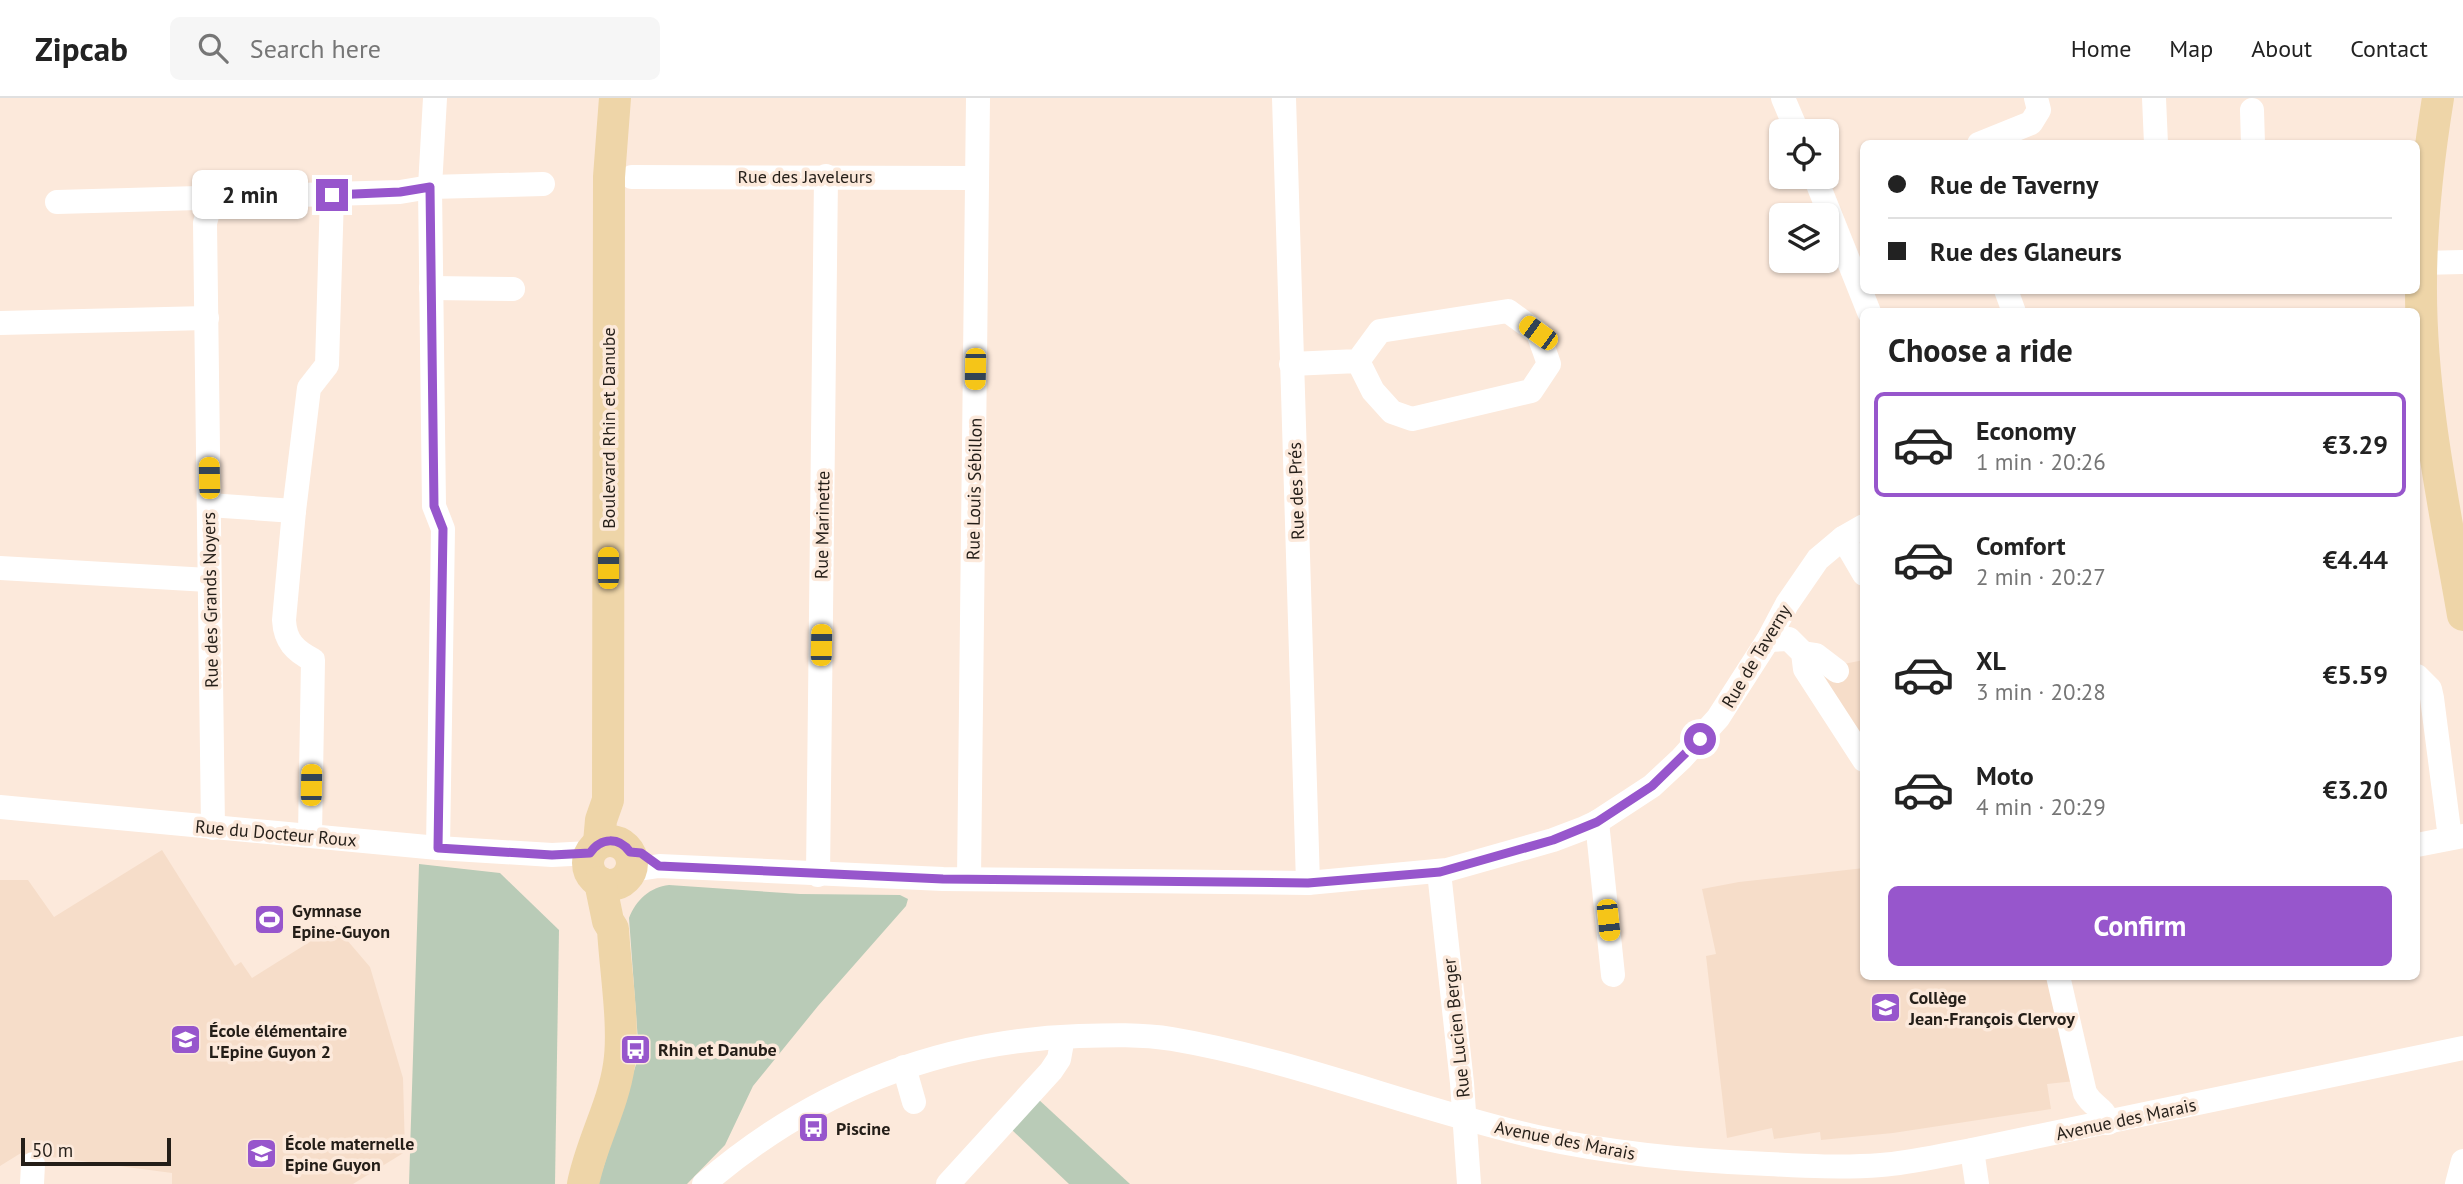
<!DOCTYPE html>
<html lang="en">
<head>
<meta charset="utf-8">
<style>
  :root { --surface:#fff; --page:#f6f6f6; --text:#222; --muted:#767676; --line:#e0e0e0; --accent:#9756cc }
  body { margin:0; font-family:"PT Sans",sans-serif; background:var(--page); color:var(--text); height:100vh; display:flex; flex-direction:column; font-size:26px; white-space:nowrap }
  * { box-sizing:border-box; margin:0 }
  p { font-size:23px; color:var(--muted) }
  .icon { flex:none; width:38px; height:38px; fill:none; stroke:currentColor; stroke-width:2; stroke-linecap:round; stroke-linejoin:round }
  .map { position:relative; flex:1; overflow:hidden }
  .details { position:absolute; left:1860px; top:210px; width:560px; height:672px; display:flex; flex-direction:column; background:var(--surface); border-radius:10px; box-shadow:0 2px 5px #0004 }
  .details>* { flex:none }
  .banner { position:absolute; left:1860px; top:42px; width:560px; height:154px; border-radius:10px; box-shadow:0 2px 5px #0004; display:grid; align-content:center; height:154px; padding:0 28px; background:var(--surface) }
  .buttons { position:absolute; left:1769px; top:21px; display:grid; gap:14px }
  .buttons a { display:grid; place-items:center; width:70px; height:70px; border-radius:10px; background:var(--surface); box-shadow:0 2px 5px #0004; font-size:35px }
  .scale { position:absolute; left:21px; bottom:18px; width:150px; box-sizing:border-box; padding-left:7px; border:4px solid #241e18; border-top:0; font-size:19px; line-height:24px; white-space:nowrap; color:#241e18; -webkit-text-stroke:5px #fce9db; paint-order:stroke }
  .end { position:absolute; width:32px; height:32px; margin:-16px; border:9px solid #9756cc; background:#fff; box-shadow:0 0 0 4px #fff }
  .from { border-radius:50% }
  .bubble { position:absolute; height:49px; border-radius:10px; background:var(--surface); box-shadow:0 2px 5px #0004; font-size:23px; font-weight:800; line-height:49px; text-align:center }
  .car { position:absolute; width:21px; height:42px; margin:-21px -10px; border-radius:9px; box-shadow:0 0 5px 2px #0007; background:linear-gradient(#f5c518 24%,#345 0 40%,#f5c518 0 76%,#345 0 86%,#f5c518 0) }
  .banner b { display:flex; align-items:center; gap:24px; height:66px; font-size:26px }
  .banner b+b { border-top:2px solid var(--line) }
  .banner i { width:18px; height:18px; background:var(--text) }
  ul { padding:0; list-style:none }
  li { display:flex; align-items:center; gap:21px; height:105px; margin:0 14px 10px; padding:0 14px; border:4px solid transparent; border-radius:10px }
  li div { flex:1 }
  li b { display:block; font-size:26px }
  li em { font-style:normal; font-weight:800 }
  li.current { border-color:var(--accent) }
  li>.icon { width:63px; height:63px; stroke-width:1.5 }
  h2 { padding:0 28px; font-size:32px; line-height:84px }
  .cta { display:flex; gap:14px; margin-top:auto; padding:14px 28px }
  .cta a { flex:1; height:80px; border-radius:10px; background:var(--accent); color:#fff; font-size:28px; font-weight:800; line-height:80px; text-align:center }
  header { display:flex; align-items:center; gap:42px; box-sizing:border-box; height:98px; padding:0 35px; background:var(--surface); border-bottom:2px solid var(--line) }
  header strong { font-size:33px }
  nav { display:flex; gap:38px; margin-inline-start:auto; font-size:24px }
  .search { width:490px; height:63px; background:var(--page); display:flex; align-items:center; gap:18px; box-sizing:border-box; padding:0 24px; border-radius:10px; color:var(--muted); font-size:26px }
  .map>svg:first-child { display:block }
</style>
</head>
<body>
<header>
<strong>Zipcab</strong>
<div class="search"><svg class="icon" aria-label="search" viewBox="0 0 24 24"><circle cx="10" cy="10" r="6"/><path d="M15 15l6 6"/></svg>Search here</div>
<nav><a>Home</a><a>Map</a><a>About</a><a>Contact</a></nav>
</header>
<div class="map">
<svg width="2463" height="1086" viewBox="0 0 2463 1086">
  <rect width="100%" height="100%" fill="#fce9db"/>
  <g fill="#f6ddc9">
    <path d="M 1864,562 L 1864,678 L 1797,575 Z"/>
    <path d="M 162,752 L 235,868 L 241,864 L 252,880 L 335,828 L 370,869 L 403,980 L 405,1054 L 353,1086 L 172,1086 L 172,1075 L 21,1055 L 0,1068 L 0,782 L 28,782 L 54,819 Z"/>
    <path d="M 1864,770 L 1864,878 L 2053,879 L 2075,983 L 2047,986 L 2051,1011 L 1893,1035 L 1821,1042 L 1820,1034 L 1774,1041 L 1772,1030 L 1727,1040 L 1706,858 L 1716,856 L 1702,791 L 1739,784 Z"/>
  </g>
  <g fill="#b9cbb7">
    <path d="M 419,766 L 500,775 L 559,832 L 555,1086 L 409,1086 Z"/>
    <path d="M 669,787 L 800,796 L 900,797 L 908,801 L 906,808 L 818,908 L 753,988 L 725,1047 L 687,1086 L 598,1086 L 639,957 L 629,820 C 636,802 650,789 669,787 Z"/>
    <path d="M 1038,1001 L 1130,1086 L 1069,1086 L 1011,1031 Z"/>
  </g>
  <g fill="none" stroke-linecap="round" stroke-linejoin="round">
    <g stroke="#fff" stroke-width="24">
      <path d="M 435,0 L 430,89 L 434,408 L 443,431 L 438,750"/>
      <path d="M 1284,0 L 1308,785"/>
      <path d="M 1783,0 L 1797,33"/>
      <path d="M 2154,0 L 2156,46"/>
      <path d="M 2252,12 L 2253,46"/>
      <path d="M 1979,46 L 2031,25 L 2039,12 L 2036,0"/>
      <path d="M 632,79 L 977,80"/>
      <path d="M 1815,79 L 1869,214"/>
      <path d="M 57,104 L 199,100 L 210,107"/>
      <path d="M 210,107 L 205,125 L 213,730"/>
      <path d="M 210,107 L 230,99 L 400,94 L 430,89 L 543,86"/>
      <path d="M 2421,165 L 2463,164"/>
      <path d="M 431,190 L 513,191"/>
      <path d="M 2006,192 L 2014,214"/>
      <path d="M 0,225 L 207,220"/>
      <path d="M 1291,266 L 1358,263 L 1373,293 L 1392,314 L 1412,321 L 1531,293 L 1549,266 L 1538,235 L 1508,213 L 1380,233 L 1358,263"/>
      <path d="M 209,407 L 294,413"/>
      <path d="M 1843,440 L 1864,476"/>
      <path d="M 0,470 L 208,482"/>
      <path d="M 1768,542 L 1789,541 L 1803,555 L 1805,571 L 1864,662"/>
      <path d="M 1803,555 L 1816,557 L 1837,573"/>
      <path d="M 2417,578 L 2430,591 L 2432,600 L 2450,740"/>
      <path d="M 0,709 L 438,750 L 552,757 L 590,755"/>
      <path d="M 1597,724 L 1613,877"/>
      <path d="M 310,737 L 313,562 C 295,553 285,543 284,522 L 294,413 L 309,290 L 327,267 L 332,97"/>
      <path d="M 2417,747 L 2463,738"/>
      <path d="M 632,772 L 659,768 L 943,781 L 1308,785 L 1447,772 L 1553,742 L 1582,731 L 1597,724 L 1652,688 L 1681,661 L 1718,620 L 1768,542 L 1787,506 L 1818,461 L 1843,440 L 1864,428"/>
      <path d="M 1439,774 L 1462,985 L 1469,1086"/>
      <path d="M 818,777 L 826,78"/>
      <path d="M 969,781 L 978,0"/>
      <path d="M 2058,878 L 2085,995 C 2094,1011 2103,1007 2108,1025"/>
      <path d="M 904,969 L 914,1004"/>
      <path d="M 1972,1052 L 1977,1086"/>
      <path d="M 32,1086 L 33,1066"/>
      <path d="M 704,1086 C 812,993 937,943 1079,938 C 1110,937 1141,936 1172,941 C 1296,962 1414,1011 1537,1039 C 1614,1056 1690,1063 1768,1066 C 1805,1068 1843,1070 1881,1067 C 1911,1065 1942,1057 1972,1052 L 2463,950"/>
      <path d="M 948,1086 L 1051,973 L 1059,961 L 1063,939"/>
      <path d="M 2457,1086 L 2463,1063"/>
    </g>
    <g stroke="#eed5a8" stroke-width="32">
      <path d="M 2438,0 C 2428,62 2421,122 2421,185 C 2420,296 2444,408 2463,517"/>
      <circle cx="610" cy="765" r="22"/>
      <path d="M 599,745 L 601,722 L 608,702 L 609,79 L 615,0"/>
      <path d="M 583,1086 C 591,1045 613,1008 619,967 C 625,929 615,870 613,831 L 608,823 L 600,784"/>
    </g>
  </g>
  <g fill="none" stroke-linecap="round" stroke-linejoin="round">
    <path stroke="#9756cc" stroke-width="9" d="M 332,97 L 400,94 L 430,89 L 434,408 L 443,431 L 438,750 L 552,757 L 590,755 C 601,739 619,739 630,754 L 641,755 L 659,768 L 943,781 L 1308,785 L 1440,774 L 1553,742 L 1597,724 L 1652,688 L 1700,641"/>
  </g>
  <defs>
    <symbol id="stadium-square" viewBox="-11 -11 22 22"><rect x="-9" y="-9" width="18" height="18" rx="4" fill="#9756cc" stroke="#fce9db"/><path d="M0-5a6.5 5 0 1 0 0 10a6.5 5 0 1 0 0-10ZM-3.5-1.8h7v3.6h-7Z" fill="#fff"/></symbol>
    <symbol id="school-square" viewBox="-11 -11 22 22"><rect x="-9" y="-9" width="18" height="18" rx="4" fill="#9756cc" stroke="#fce9db"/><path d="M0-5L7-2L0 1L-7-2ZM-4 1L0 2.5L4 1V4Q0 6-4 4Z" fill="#fff"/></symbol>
    <symbol id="bus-square" viewBox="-11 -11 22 22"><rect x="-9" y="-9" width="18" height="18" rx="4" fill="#9756cc" stroke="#fce9db"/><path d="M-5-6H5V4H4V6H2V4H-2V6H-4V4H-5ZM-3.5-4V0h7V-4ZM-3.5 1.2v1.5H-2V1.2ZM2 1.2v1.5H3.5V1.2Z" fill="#fff"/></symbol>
  </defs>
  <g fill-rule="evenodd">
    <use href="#stadium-square" x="252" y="804" width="35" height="35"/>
    <use href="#school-square" x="1868" y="892" width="35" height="35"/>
    <use href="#school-square" x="168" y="924" width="35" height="35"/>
    <use href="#bus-square" x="618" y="934" width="35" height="35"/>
    <use href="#bus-square" x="796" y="1012" width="35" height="35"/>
    <use href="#school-square" x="244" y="1038" width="35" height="35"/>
  </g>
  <g text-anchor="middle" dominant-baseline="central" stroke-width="7" stroke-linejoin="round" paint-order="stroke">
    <g font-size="18" fill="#241e18" stroke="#fce9db">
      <text x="805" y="78">Rue des Javeleurs</text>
      <text transform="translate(608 330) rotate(-90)">Boulevard Rhin et Danube</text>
      <text transform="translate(974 391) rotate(-89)">Rue Louis Sébillon</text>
      <text transform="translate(1296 393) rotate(-92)">Rue des Prés</text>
      <text transform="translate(822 427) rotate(-89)">Rue Marinette</text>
      <text transform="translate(210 502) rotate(-91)">Rue des Grands Noyers</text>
      <text transform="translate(1756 558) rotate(-59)">Rue de Taverny</text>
      <text transform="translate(276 735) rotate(5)">Rue du Docteur Roux</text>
      <text transform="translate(1456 930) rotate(-96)">Rue Lucien Berger</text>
      <text transform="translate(2126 1021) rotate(-12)">Avenue des Marais</text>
      <text transform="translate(1565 1042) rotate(11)">Avenue des Marais</text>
    </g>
    <g font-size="18" font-weight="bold" fill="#241e18" stroke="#fce9db" text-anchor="start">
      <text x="292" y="812">Gymnase<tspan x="292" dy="21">Epine-Guyon</tspan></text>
      <text x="1909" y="899">Collège<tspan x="1909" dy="21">Jean-François Clervoy</tspan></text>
      <text x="209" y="932">École élémentaire<tspan x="209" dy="21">L'Epine Guyon 2</tspan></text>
      <text x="658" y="951">Rhin et Danube</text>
      <text x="836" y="1030">Piscine</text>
      <text x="285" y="1045">École maternelle<tspan x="285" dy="21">Epine Guyon</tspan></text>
    </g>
  </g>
</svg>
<div class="buttons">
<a><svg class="icon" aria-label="locate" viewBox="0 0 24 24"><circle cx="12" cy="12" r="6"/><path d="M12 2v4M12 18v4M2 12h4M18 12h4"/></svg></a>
<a><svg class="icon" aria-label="layers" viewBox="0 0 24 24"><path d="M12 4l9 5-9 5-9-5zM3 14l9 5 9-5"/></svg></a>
</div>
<div class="scale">50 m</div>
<i class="end from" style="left:1700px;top:641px"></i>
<i class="end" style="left:332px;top:97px"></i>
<div class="bubble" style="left:192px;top:72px;width:116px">2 min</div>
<i class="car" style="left:1538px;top:235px;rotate:306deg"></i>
<i class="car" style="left:975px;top:271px;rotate:181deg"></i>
<i class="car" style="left:209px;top:380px;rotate:359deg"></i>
<i class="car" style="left:608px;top:470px;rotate:0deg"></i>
<i class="car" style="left:821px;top:547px;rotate:1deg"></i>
<i class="car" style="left:311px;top:687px;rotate:1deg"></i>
<i class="car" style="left:1608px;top:822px;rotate:174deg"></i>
<div class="banner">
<b><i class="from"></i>Rue de Taverny</b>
<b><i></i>Rue des Glaneurs</b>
</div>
<section class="details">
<h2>Choose a ride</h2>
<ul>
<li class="current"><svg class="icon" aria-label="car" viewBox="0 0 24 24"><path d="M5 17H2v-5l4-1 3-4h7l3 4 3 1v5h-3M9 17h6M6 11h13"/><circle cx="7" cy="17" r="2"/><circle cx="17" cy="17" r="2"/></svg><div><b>Economy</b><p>1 min · 20:26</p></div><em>€3.29</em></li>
<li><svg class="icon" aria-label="car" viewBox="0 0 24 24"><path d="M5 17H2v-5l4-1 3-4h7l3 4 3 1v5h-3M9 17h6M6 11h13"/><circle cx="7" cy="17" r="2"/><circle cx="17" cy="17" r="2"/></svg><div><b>Comfort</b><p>2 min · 20:27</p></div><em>€4.44</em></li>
<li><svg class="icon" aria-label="car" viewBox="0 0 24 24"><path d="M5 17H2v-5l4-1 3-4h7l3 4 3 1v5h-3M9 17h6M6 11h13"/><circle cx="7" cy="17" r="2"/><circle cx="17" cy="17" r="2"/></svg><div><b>XL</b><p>3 min · 20:28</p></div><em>€5.59</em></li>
<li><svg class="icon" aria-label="car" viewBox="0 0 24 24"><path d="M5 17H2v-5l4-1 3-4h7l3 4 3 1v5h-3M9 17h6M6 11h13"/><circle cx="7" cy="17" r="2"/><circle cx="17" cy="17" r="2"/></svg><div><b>Moto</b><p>4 min · 20:29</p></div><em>€3.20</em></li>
</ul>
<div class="cta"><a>Confirm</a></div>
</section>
</div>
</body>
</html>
